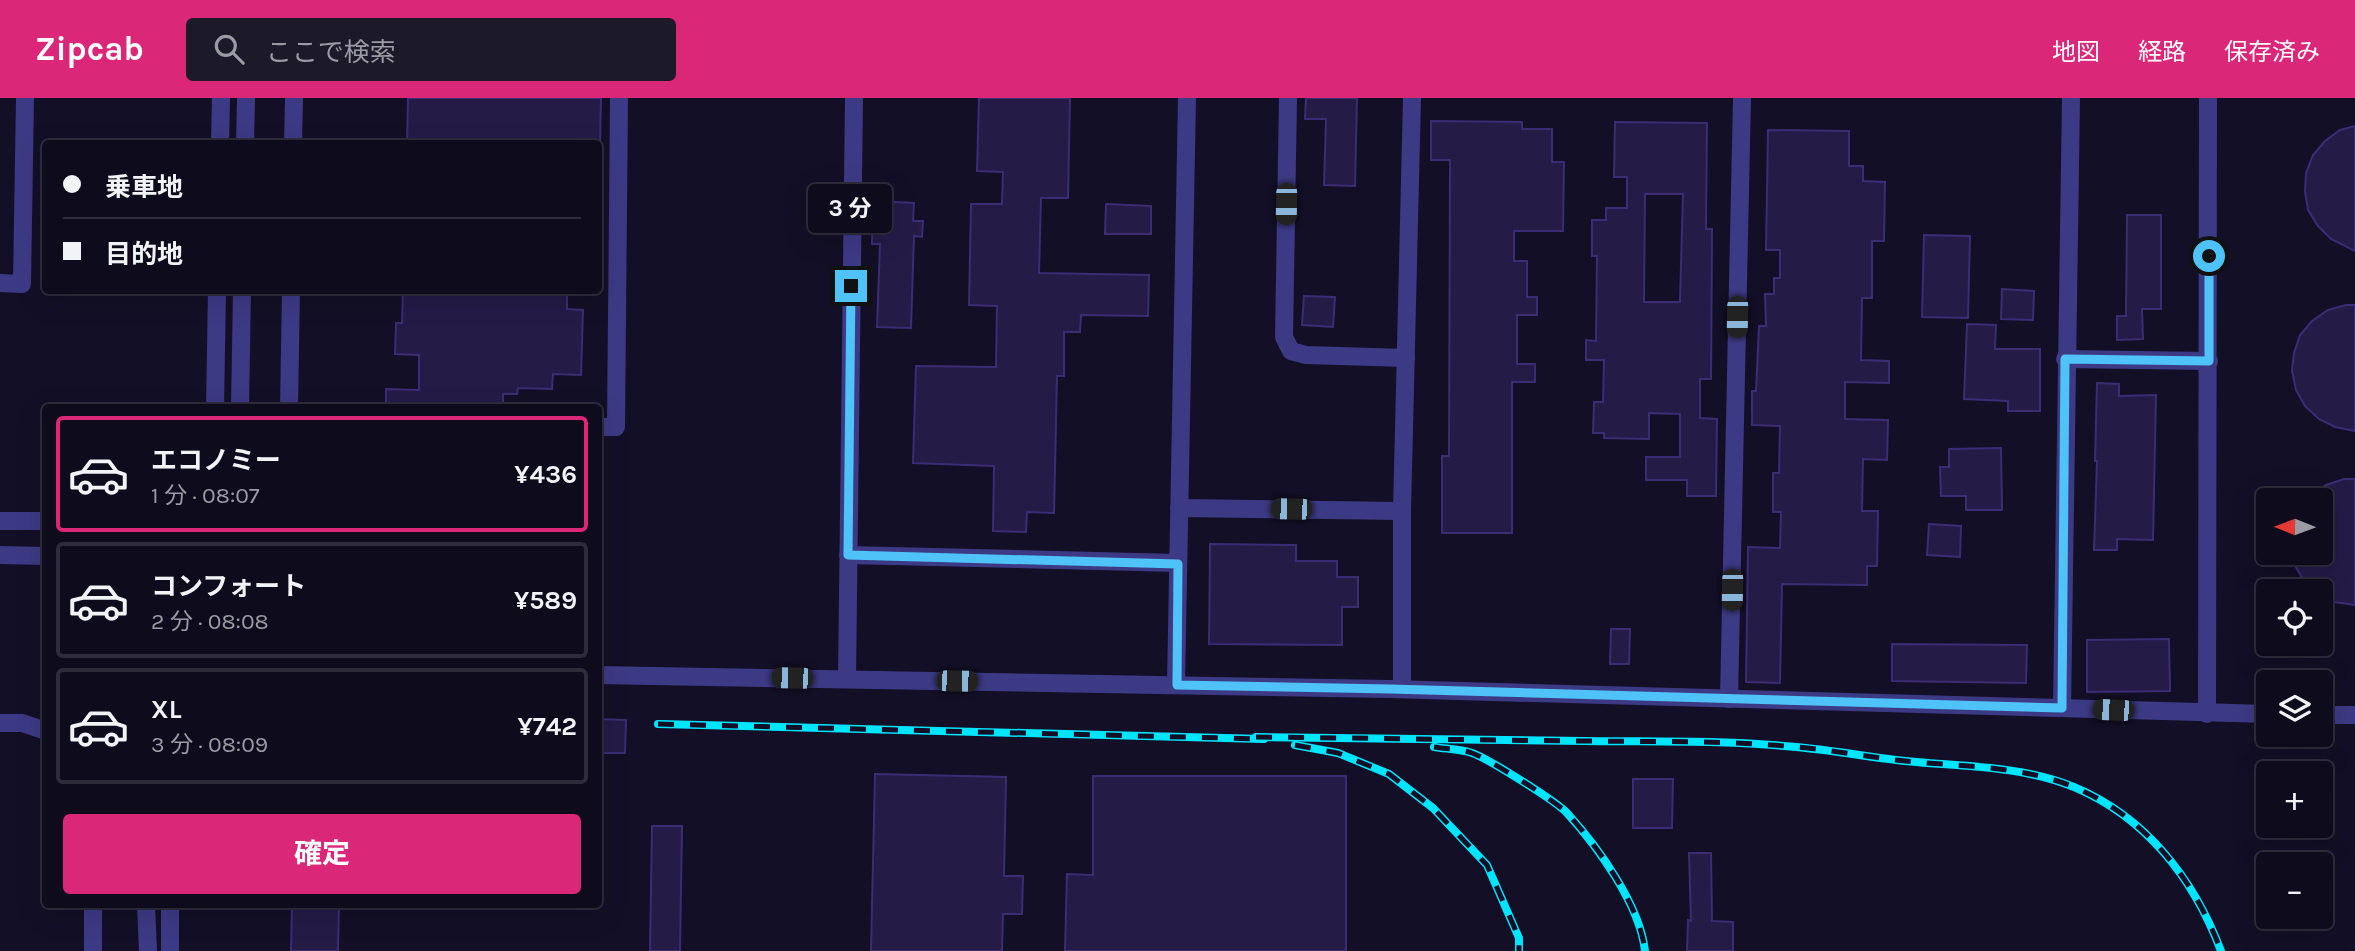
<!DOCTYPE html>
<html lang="ja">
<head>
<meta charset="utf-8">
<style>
  :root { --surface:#0e0b1c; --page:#1c1929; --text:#f1f3f6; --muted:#9b9ba3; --line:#2e2b3b; --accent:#db2777 }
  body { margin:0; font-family:Karla,"Noto Sans JP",sans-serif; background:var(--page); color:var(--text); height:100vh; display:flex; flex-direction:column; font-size:26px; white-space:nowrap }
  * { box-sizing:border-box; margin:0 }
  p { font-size:23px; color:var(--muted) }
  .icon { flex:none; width:38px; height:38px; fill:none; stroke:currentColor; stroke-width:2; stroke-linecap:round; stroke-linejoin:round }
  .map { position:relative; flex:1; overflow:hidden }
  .side { position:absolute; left:42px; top:306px; width:560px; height:504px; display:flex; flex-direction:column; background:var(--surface); border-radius:7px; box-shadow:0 7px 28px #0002,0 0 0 2px var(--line) }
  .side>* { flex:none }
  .guide { position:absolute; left:42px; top:42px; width:560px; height:154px; border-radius:7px; box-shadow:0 7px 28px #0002,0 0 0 2px var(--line); display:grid; align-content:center; height:154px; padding:0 21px; background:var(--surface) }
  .needle { width:46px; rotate:271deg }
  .fabs { position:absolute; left:2256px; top:390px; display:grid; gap:14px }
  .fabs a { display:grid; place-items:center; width:77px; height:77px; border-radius:7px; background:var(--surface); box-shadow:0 7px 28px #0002,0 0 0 2px var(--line); font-size:35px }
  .end { position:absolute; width:32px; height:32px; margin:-16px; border:9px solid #4fc3f7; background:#111; box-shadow:0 0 0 4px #111 }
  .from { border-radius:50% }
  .bubble { position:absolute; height:49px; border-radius:7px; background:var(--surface); box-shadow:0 7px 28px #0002,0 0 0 2px var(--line); font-size:23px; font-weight:700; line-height:49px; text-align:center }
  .car { position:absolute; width:21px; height:42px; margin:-21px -10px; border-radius:9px; box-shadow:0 0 5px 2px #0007; background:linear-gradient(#222 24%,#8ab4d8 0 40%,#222 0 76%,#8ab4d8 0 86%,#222 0) }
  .guide b { display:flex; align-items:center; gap:24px; height:66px; font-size:26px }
  .guide b+b { border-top:2px solid var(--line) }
  .guide i { width:18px; height:18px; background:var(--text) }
  ul { padding:12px 0 0; list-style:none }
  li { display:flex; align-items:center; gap:21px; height:116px; margin:0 14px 10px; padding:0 7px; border:4px solid var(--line); border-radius:7px }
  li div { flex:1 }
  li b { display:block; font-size:26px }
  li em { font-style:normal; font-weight:700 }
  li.active { border-color:var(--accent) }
  li>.icon { width:63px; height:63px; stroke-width:1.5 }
  .button { display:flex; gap:14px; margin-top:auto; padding:14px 21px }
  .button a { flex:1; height:80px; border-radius:7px; background:var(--accent); color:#fff; font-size:28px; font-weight:700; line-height:80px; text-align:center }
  header { display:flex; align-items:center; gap:42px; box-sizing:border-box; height:98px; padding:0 35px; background:var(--accent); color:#fff }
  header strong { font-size:33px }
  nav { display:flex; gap:38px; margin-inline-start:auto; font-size:24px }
  .search { width:490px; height:63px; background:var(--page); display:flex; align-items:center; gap:18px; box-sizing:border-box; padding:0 24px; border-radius:7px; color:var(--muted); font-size:26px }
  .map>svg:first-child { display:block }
</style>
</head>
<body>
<header>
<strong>Zipcab</strong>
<div class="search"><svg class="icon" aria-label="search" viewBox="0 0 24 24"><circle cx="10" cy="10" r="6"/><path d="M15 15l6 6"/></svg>ここで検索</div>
<nav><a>地図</a><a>経路</a><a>保存済み</a></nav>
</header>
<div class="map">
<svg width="2355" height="853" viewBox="0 0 2355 853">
  <rect width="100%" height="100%" fill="#130f26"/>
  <g fill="#241b47" stroke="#3b2d73" stroke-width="2" fill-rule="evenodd">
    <path d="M 408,0 L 601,0 L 600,46 L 407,46 Z"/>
    <path d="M 979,0 L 1070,0 L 1068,100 L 1041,100 L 1039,175 L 1149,177 L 1148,218 L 1081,217 L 1080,234 L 1064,234 L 1064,278 L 1057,278 L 1054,415 L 1027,414 L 1026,434 L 993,433 L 994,368 L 913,365 L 916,268 L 996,269 L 997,208 L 969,207 L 971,106 L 1002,106 L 1003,74 L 977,73 Z"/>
    <path d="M 1306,0 L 1357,0 L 1355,88 L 1324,87 L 1326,21 L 1305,21 Z"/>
    <path d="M 1431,23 L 1522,24 L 1522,31 L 1552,31 L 1552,64 L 1564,64 L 1563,133 L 1514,133 L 1514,163 L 1527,163 L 1527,199 L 1537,199 L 1537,217 L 1517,217 L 1517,266 L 1535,266 L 1535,284 L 1512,284 L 1512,435 L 1442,435 L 1442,358 L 1449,358 L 1450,62 L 1431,62 Z"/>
    <path d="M 1615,24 L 1707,25 L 1706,131 L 1712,131 L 1711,281 L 1700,281 L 1700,320 L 1717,321 L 1716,398 L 1687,398 L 1687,382 L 1646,382 L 1646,359 L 1680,359 L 1680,316 L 1649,315 L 1649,341 L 1604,340 L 1604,335 L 1593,335 L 1594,304 L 1603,304 L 1604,262 L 1586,262 L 1586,242 L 1596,243 L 1597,158 L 1592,158 L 1592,122 L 1606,122 L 1606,110 L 1627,110 L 1627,79 L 1614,79 ZM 1645,96 L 1683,96 L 1680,204 L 1644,204 Z"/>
    <path d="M 2355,28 L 2355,153 L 2331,141 L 2318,128 L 2308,112 L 2305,94 L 2306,75 L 2313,57 L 2325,43 L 2340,32 Z"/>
    <path d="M 1768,32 L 1849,33 L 1849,68 L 1863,68 L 1863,83 L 1885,84 L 1884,143 L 1872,143 L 1872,200 L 1862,200 L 1861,262 L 1889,263 L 1889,285 L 1845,284 L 1845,321 L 1888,322 L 1887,362 L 1863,361 L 1862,413 L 1878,413 L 1877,468 L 1867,468 L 1867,487 L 1782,486 L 1780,585 L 1746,584 L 1748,449 L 1780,450 L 1781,414 L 1773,414 L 1773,375 L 1779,375 L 1780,328 L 1752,327 L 1752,293 L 1756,293 L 1759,228 L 1766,228 L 1765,196 L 1774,196 L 1774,180 L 1780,180 L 1780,152 L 1766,152 Z"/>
    <path d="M 878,103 L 914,105 L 913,123 L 923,123 L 922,139 L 914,138 L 911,230 L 877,229 L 880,146 L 872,146 L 873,114 L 878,114 Z"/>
    <path d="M 1106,106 L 1151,108 L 1151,136 L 1105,136 Z"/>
    <path d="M 2127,117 L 2161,117 L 2161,211 L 2142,211 L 2143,241 L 2117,242 L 2117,218 L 2126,218 Z"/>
    <path d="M 1924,137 L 1970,138 L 1968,220 L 1922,219 Z"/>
    <path d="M 2002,191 L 2034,193 L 2033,222 L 2001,221 Z"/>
    <path d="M 403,192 L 567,192 L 567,211 L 583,212 L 581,277 L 553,276 L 552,291 L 518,290 L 517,296 L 503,296 L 503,310 L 386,310 L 386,291 L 419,292 L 419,257 L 395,256 L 396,225 L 402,225 Z"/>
    <path d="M 1304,198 L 1335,199 L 1333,229 L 1302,227 Z"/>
    <path d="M 2346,207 L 2355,207 L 2355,333 L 2335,329 L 2319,321 L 2305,308 L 2296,292 L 2292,273 L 2294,255 L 2300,237 L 2312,223 L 2328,212 Z"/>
    <path d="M 1967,226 L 1996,227 L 1995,251 L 2040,251 L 2040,313 L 2008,313 L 2008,303 L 1964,301 Z"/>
    <path d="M 2097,285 L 2119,286 L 2119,298 L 2156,297 L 2153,442 L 2117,441 L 2117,452 L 2094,452 L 2097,363 L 2095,363 Z"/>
    <path d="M 2001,350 L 2002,412 L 1966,412 L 1966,398 L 1941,398 L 1940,369 L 1949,369 L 1949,351 Z"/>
    <path d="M 2344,381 L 2355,381 L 2355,507 L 2334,504 L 2320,497 L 2320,494 L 2315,494 L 2304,483 L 2294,466 L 2292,455 L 2320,455 L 2320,402 L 2303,402 L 2326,387 Z"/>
    <path d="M 1929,426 L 1961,428 L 1960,459 L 1927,457 Z"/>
    <path d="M 1210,446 L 1296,447 L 1296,463 L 1337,463 L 1337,479 L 1358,479 L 1358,509 L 1342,509 L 1342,547 L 1209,546 Z"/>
    <path d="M 1611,531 L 1630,531 L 1629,566 L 1610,566 Z"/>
    <path d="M 2169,541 L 2170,593 L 2087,594 L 2087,542 Z"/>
    <path d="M 1892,546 L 2027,547 L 2026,585 L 1892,583 Z"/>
    <path d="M 598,621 L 626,622 L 625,655 L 598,655 Z"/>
    <path d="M 875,676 L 1006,679 L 1004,778 L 1023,778 L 1022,816 L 1003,816 L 1002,853 L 871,853 Z"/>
    <path d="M 1093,678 L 1346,678 L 1346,853 L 1065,853 L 1067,776 L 1093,777 Z"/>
    <path d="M 1633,681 L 1673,681 L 1672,730 L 1633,730 Z"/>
    <path d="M 652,728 L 682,728 L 680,853 L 650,853 Z"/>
    <path d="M 1689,755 L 1711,755 L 1712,823 L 1733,824 L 1733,853 L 1687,853 L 1688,822 L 1691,823 Z"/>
    <path d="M 292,807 L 339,807 L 338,853 L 291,853 Z"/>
  </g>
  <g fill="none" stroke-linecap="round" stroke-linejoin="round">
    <g stroke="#3d3a85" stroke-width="18">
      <path d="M 1288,0 L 1284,239 L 1291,253 L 1306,257 L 1406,260"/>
      <path d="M 220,46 L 221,0"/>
      <path d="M 245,46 L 246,0"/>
      <path d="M 293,46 L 294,0"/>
      <path d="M 0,185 L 22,186 L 25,0"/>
      <path d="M 2065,261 L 2209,263"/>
      <path d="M 215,310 L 217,192"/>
      <path d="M 240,310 L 242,192"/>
      <path d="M 289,310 L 291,192"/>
      <path d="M 598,329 L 616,329 L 619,0"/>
      <path d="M 1179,410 L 1402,413"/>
      <path d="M 0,423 L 46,423"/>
      <path d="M 0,457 L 46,458"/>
      <path d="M 848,457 L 1178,465"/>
      <path d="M 598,577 L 1390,591 L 2268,616"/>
      <path d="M 847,581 L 854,0"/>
      <path d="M 1176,587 L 1187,0"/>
      <path d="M 1402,591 L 1402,413 L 1412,0"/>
      <path d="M 1729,601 L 1742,0"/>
      <path d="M 2062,610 L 2071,0"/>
      <path d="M 2207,616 L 2208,0"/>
      <path d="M 2320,617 L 2355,617"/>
      <path d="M 0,625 L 22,625 L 46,633"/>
      <path d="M 93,807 L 93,853"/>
      <path d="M 146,807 L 148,853"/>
      <path d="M 170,853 L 170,807"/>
    </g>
    <defs>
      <g id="rail">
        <path d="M 658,626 L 1264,641"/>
        <path d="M 1256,639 C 1366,640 1475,642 1584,643 C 1655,644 1726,642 1796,649 C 1830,652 1863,658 1896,662 C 1954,669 2018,666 2074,689 C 2146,719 2194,781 2221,853"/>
        <path d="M 1295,647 L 1338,655 L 1389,676 L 1433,710 L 1487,767 L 1519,840 L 1519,853"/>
        <path d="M 1434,649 C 1446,651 1460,651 1472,655 C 1487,660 1556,703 1567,715 C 1598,749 1640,807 1645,853"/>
      </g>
    </defs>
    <use href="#rail" stroke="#00e5ff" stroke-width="8"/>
    <use href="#rail" stroke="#130f26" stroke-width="5" stroke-dasharray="16" stroke-linecap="butt"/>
  </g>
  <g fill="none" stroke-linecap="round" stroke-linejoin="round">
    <path stroke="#4fc3f7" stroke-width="9" d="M 851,188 L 848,457 L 1178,466 L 1177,587 L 1390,591 L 2062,610 L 2065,261 L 2209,263 L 2209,158"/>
  </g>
</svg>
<div class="fabs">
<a><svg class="needle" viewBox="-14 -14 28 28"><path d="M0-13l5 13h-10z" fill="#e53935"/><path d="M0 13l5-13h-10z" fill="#9b9ba3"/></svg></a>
<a><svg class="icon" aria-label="locate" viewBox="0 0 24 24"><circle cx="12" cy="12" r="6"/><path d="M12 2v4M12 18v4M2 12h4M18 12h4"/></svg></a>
<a><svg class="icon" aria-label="layers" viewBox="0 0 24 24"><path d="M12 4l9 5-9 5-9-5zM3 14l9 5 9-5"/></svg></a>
<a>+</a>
<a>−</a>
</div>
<i class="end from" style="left:2209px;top:158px"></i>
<i class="end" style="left:851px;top:188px"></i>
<div class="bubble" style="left:808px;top:86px;width:84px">3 分</div>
<i class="car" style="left:1286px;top:106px;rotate:181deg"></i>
<i class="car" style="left:1737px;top:219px;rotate:181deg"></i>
<i class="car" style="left:1291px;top:411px;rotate:271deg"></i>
<i class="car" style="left:1732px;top:492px;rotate:181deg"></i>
<i class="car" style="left:792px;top:580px;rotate:271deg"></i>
<i class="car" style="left:957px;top:583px;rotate:91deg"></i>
<i class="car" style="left:2113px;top:612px;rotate:272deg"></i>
<div class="guide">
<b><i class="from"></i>乗車地</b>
<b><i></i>目的地</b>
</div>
<section class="side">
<ul>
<li class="active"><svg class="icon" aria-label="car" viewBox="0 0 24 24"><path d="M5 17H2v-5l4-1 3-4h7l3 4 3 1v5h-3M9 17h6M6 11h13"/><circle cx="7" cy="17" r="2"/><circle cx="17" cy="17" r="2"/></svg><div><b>エコノミー</b><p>1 分 · 08:07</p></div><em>¥436</em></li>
<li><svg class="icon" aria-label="car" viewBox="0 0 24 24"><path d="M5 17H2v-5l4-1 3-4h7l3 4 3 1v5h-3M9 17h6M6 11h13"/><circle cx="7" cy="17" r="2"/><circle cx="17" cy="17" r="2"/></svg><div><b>コンフォート</b><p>2 分 · 08:08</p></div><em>¥589</em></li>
<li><svg class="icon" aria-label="car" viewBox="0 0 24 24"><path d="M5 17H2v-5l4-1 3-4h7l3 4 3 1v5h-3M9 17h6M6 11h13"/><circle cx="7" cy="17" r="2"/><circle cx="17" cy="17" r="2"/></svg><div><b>XL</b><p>3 分 · 08:09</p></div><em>¥742</em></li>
</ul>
<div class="button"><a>確定</a></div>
</section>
</div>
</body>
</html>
